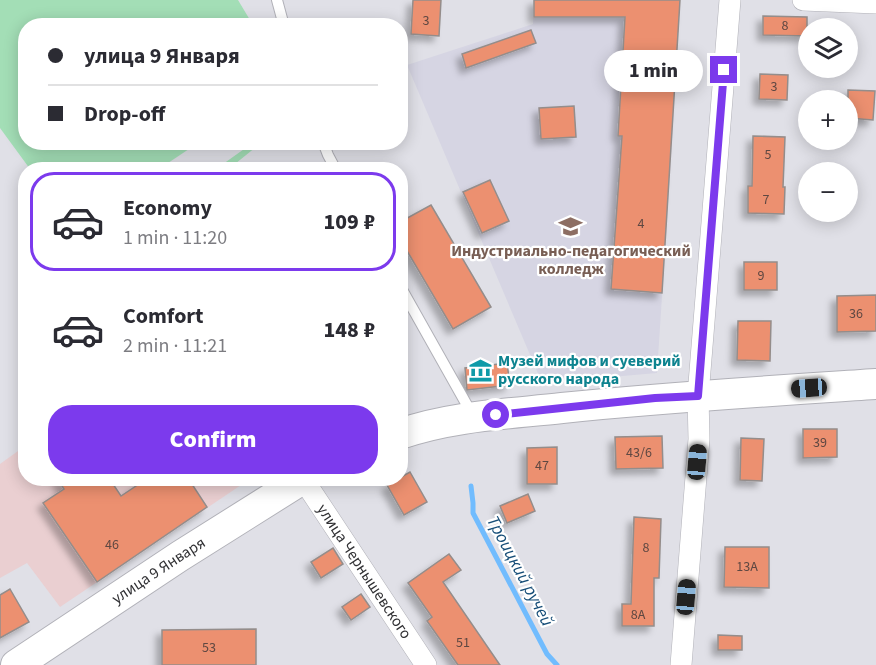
<!DOCTYPE html>
<html lang="en">
<head>
<meta charset="utf-8">
<style>
  :root { --surface:#fff; --page:#f7f7f7; --text:#2b2b33; --muted:#7c7c81; --line:#e1e1e2; --accent:#7c3aed }
  body { margin:0; font-family:"Source Sans 3",sans-serif; background:var(--page); color:var(--text); height:100vh; display:flex; flex-direction:column; font-size:22px; white-space:nowrap }
  * { box-sizing:border-box; margin:0 }
  p { font-size:20px; color:var(--muted) }
  .icon { flex:none; width:33px; height:33px; fill:none; stroke:currentColor; stroke-width:2; stroke-linecap:round; stroke-linejoin:round }
  .map { position:relative; flex:1; overflow:hidden }
  .sheet { position:absolute; left:18px; top:162px; width:390px; height:324px; display:flex; flex-direction:column; background:var(--surface); border-radius:24px; box-shadow:0 3px 15px #0003 }
  .sheet>* { flex:none }
  .banner { position:absolute; left:18px; top:18px; width:390px; height:132px; border-radius:24px; box-shadow:0 3px 15px #0003; display:grid; align-content:center; height:132px; padding:0 30px; background:var(--surface) }
  .fabs { position:absolute; left:798px; top:18px; display:grid; gap:12px }
  .fabs a { display:grid; place-items:center; width:60px; height:60px; border-radius:50%; background:var(--surface); box-shadow:0 3px 15px #0003; font-size:30px }
  .end { position:absolute; width:27px; height:27px; margin:-14px; border:8px solid #7c3aed; background:#fff; box-shadow:0 0 0 3px #fff }
  .from { border-radius:50% }
  .bubble { position:absolute; height:42px; border-radius:21px; background:var(--surface); box-shadow:0 3px 15px #0003; font-size:20px; font-weight:800; line-height:42px; text-align:center }
  .car { position:absolute; width:18px; height:36px; margin:-18px -9px; border-radius:8px; box-shadow:0 0 4px 2px #0007; background:linear-gradient(#222 24%,#8ab4d8 0 40%,#222 0 76%,#8ab4d8 0 86%,#222 0) }
  .banner b { display:flex; align-items:center; gap:21px; height:57px; font-size:22px }
  .banner b+b { border-top:2px solid var(--line) }
  .banner i { width:15px; height:15px; background:var(--text) }
  ul { padding:10px 0 0; list-style:none }
  li { display:flex; align-items:center; gap:18px; height:99px; margin:0 12px 9px; padding:0 18px; border:3px solid transparent; border-radius:24px }
  li div { flex:1 }
  li b { display:block; font-size:22px }
  li em { font-style:normal; font-weight:800 }
  li.active { border-color:var(--accent) }
  li>.icon { width:54px; height:54px; stroke-width:1.5 }
  .action { display:flex; gap:12px; margin-top:auto; padding:12px 30px }
  .action a { flex:1; height:69px; border-radius:24px; background:var(--accent); color:#fff; font-size:24px; font-weight:800; line-height:69px; text-align:center }
  .map>svg:first-child { display:block }
</style>
</head>
<body>
<div class="map">
<svg width="876" height="665" viewBox="0 0 876 665">
  <defs>
    <filter id="shadow"><feDropShadow dx="-5.5" dy="5.5" stdDeviation="3" flood-color="#0004"/></filter>
  </defs>
  <rect width="100%" height="100%" fill="#e0e0e7"/>
  <path fill="#eacfd1" d="M 25,446 L 26,478 L 250,479 L 60,607 L 27,563 L 0,578 L 0,464 Z"/>
  <path fill="#d6d5e3" d="M 534,0 L 680,0 L 671,159 L 657,373 L 542,383 L 407,65 L 533,24 Z"/>
  <g fill="#a3deb6">
    <path d="M 0,0 L 238,0 L 253,25 L 26,26 L 26,142 L 198,143 L 159,169 L 30,169 L 0,128 Z"/>
    <path d="M 254,142 L 261,143 L 230,168 L 241,169 L 216,169 Z"/>
  </g>
  <g fill="none" stroke-linecap="round" stroke-linejoin="round">
    <path stroke="#71bcfe" stroke-width="5" d="M 471,486 L 473,503 L 473,513 L 547,654 L 557,665"/>
  </g>
  <g fill="#ec9070" stroke="#948d8b" stroke-width="1.5" filter="url(#shadow)">
    <path d="M 413,0 L 441,0 L 439,36 L 411,34 Z"/>
    <path d="M 534,0 L 680,0 L 662,293 L 611,289 L 622,136 L 618,136 L 625,17 L 534,17 Z"/>
    <path d="M 763,16 L 807,17 L 807,36 L 763,35 Z"/>
    <path d="M 531,30 L 536,43 L 466,68 L 462,54 Z"/>
    <path d="M 760,74 L 788,75 L 787,100 L 759,99 Z"/>
    <path d="M 848,90 L 875,91 L 873,120 L 848,118 Z"/>
    <path d="M 574,106 L 576,137 L 541,139 L 539,108 Z"/>
    <path d="M 753,136 L 785,137 L 783,187 L 785,187 L 784,214 L 748,213 L 748,186 L 752,186 Z"/>
    <path d="M 490,180 L 509,221 L 482,233 L 463,192 Z"/>
    <path d="M 431,205 L 491,307 L 453,329 L 400,239 L 400,222 Z"/>
    <rect x="744" y="262" width="33" height="28"/>
    <path d="M 876,295 L 876,331 L 837,332 L 837,296 Z"/>
    <path d="M 738,321 L 771,321 L 770,361 L 737,360 Z"/>
    <path d="M 507,363 L 510,385 L 467,390 L 465,368 Z"/>
    <path d="M 803,429 L 837,429 L 837,457 L 803,458 Z"/>
    <path d="M 662,436 L 663,468 L 616,469 L 615,437 Z"/>
    <path d="M 741,438 L 764,439 L 762,481 L 740,480 Z"/>
    <path d="M 557,447 L 557,484 L 527,484 L 527,448 Z"/>
    <path d="M 410,472 L 427,502 L 404,515 L 387,485 Z"/>
    <path d="M 57,478 L 109,478 L 121,496 L 148,478 L 188,478 L 207,507 L 97,582 L 43,503 L 64,489 Z"/>
    <path d="M 528,494 L 535,511 L 507,523 L 500,506 Z"/>
    <path d="M 634,517 L 661,519 L 659,578 L 654,578 L 654,626 L 622,626 L 622,604 L 631,604 Z"/>
    <path d="M 725,547 L 769,547 L 769,588 L 724,587 Z"/>
    <path d="M 333,548 L 343,564 L 321,578 L 311,562 Z"/>
    <path d="M 449,554 L 461,570 L 443,582 L 500,665 L 458,665 L 427,621 L 432,617 L 408,583 Z"/>
    <path d="M 10,589 L 29,622 L 0,638 L 0,595 Z"/>
    <path d="M 361,594 L 370,607 L 351,620 L 342,607 Z"/>
    <path d="M 256,629 L 256,665 L 162,665 L 162,630 Z"/>
    <path d="M 718,635 L 742,636 L 742,650 L 718,650 Z"/>
  </g>
  <g fill="none" stroke-linecap="round" stroke-linejoin="round">
    <defs>
      <g id="service">
        <path d="M 277,0 L 284,26"/>
        <path d="M 323,142 L 328,155 L 336,170"/>
        <path d="M 400,286 L 472,414"/>
      </g>
      <g id="minor">
        <path d="M 803,0 L 876,3"/>
        <path id="s1" d="M 303,479 L 426,665"/>
        <path d="M 681,665 L 699,439 L 698,396 L 730,0"/>
      </g>
      <g id="secondary">
        <path d="M 400,434 C 452,416 508,414 562,408 C 667,397 771,391 876,384"/>
        <path id="s2" d="M 16,665 L 180,556 L 304,478"/>
      </g>
    </defs>
    <use href="#service" stroke="#b1b1b8" stroke-width="12"/>
    <use href="#minor" stroke="#b1b1b8" stroke-width="22"/>
    <use href="#secondary" stroke="#b1b1b8" stroke-width="32"/>
    <use href="#service" stroke="#fff" stroke-width="10"/>
    <use href="#minor" stroke="#fff" stroke-width="21"/>
    <use href="#secondary" stroke="#fff" stroke-width="30"/>
  </g>
  <g fill="none" stroke-linecap="round" stroke-linejoin="round">
    <path stroke="#7c3aed" stroke-width="8" d="M 496,415 L 655,398 L 698,396 L 724,70"/>
  </g>
  <defs>
    <symbol id="university-bare" viewBox="-9 -9 18 18"><path d="M0-5L7-2L0 1L-7-2ZM-4 1L0 2.5L4 1V4Q0 6-4 4Z" fill="#8d6e63" stroke="#fff" stroke-width="2.5" paint-order="stroke"/></symbol>
    <symbol id="museum-bare" viewBox="-9 -9 18 18"><path d="M0-6L6-3V-2H-6V-3ZM-5-1h2V3h-2ZM-1-1h2V3h-2ZM3-1h2V3H3ZM-6 4H6V6H-6Z" fill="#0f9aa8" stroke="#fff" stroke-width="2.5" paint-order="stroke"/></symbol>
  </defs>
  <g fill-rule="evenodd">
    <use href="#university-bare" x="554" y="210" width="33" height="33"/>
    <use href="#museum-bare" x="464" y="354" width="33" height="33"/>
  </g>
  <g text-anchor="middle" dominant-baseline="central" stroke-width="4.5" stroke-linejoin="round" paint-order="stroke">
    <g font-size="14" fill="#5f4842">
      <text x="426" y="21">3</text>
      <text x="785" y="26">8</text>
      <text x="774" y="87">3</text>
      <text x="768" y="155">5</text>
      <text x="766" y="200">7</text>
      <text x="641" y="224">4</text>
      <text x="761" y="276">9</text>
      <text x="856" y="314">36</text>
      <text x="820" y="443">39</text>
      <text x="639" y="453">43/6</text>
      <text x="542" y="466">47</text>
      <text x="112" y="545">46</text>
      <text x="646" y="548">8</text>
      <text x="747" y="567">13А</text>
      <text x="638" y="615">8А</text>
      <text x="463" y="643">51</text>
      <text x="209" y="648">53</text>
    </g>
    <g font-size="16" font-weight="bold" fill="#785e54" stroke="#fff">
      <text x="571" y="251">Индустриально-педагогический<tspan x="571" dy="18">колледж</tspan></text>
    </g>
    <g font-size="16" font-weight="bold" fill="#0d838f" stroke="#fff" text-anchor="start">
      <text x="498" y="361">Музей мифов и суеверий<tspan x="498" dy="18">русского народа</tspan></text>
    </g>
    <g font-size="16" fill="#303033" stroke="#fff">
      <text stroke="none"><textPath href="#s2" startOffset="171">улица 9 Января</textPath></text>
      <text stroke="none"><textPath href="#s1" startOffset="111">улица Чернышевского</textPath></text>
    </g>
    <g font-size="18" font-style="italic" fill="#174e78" stroke="#fff">
      <text transform="translate(520 571) rotate(62)">Троицкий ручей</text>
    </g>
  </g>
</svg>
<div class="fabs">
<a><svg class="icon" aria-label="layers" viewBox="0 0 24 24"><path d="M12 4l9 5-9 5-9-5zM3 14l9 5 9-5"/></svg></a>
<a>+</a>
<a>−</a>
</div>
<i class="end from" style="left:496px;top:415px"></i>
<i class="end" style="left:724px;top:70px"></i>
<div class="bubble" style="left:604px;top:50px;width:99px">1 min</div>
<i class="car" style="left:809px;top:388px;rotate:266deg"></i>
<i class="car" style="left:697px;top:462px;rotate:5deg"></i>
<i class="car" style="left:686px;top:597px;rotate:5deg"></i>
<div class="banner">
<b><i class="from"></i>улица 9 Января</b>
<b><i></i>Drop-off</b>
</div>
<section class="sheet">
<ul>
<li class="active"><svg class="icon" aria-label="car" viewBox="0 0 24 24"><path d="M5 17H2v-5l4-1 3-4h7l3 4 3 1v5h-3M9 17h6M6 11h13"/><circle cx="7" cy="17" r="2"/><circle cx="17" cy="17" r="2"/></svg><div><b>Economy</b><p>1 min · 11:20</p></div><em>109 ₽</em></li>
<li><svg class="icon" aria-label="car" viewBox="0 0 24 24"><path d="M5 17H2v-5l4-1 3-4h7l3 4 3 1v5h-3M9 17h6M6 11h13"/><circle cx="7" cy="17" r="2"/><circle cx="17" cy="17" r="2"/></svg><div><b>Comfort</b><p>2 min · 11:21</p></div><em>148 ₽</em></li>
</ul>
<div class="action"><a>Confirm</a></div>
</section>
</div>
</body>
</html>
